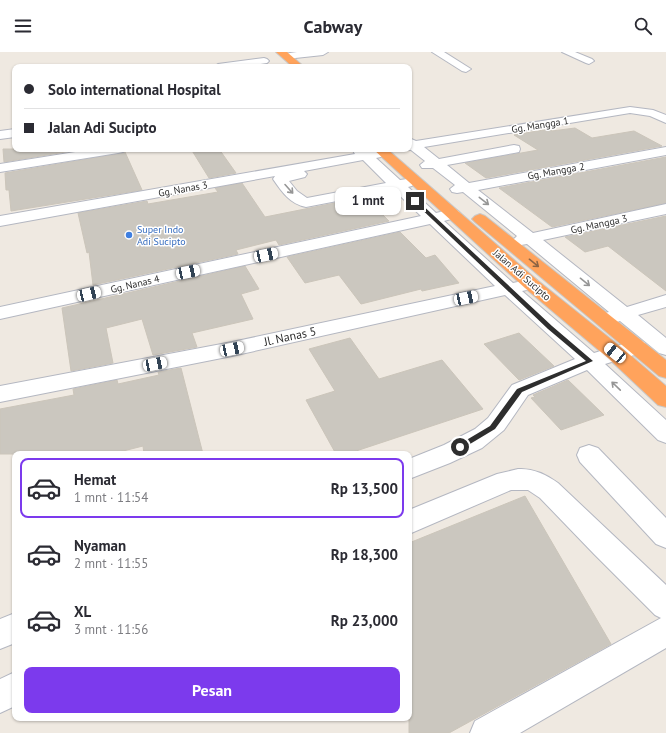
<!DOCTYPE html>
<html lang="id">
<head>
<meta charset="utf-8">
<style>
  :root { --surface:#fff; --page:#f7f7f7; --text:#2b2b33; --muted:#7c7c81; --line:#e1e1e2; --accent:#7c3aed }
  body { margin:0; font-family:"PT Sans",sans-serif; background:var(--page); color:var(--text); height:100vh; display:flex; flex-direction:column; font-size:15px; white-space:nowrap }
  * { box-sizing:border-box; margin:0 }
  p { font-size:13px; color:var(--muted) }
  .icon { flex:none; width:22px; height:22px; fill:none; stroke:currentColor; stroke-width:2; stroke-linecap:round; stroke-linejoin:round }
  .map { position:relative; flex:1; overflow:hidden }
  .drawer { position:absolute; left:12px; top:399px; width:400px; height:270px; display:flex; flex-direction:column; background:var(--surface); border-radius:8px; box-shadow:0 1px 3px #0004 }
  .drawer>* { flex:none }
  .guide { position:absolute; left:12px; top:12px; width:400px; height:88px; border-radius:8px; box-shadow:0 1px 3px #0004; display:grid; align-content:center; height:88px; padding:0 12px; background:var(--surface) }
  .end { position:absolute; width:18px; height:18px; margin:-9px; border:5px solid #2e2e2e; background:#fff; box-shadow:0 0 0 2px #fff }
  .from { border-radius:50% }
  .bubble { position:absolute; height:28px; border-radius:8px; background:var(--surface); box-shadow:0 1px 3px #0004; font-size:13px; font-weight:700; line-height:28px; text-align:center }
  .car { position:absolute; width:12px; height:24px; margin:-12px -6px; border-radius:5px; box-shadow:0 0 3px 1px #0007; background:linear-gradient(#fff 24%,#345 0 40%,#fff 0 76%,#345 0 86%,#fff 0) }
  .guide b { display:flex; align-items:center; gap:14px; height:38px; font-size:15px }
  .guide b+b { border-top:1px solid var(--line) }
  .guide i { width:10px; height:10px; background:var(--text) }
  ul { padding:7px 0 0; list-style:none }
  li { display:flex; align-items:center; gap:12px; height:60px; margin:0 8px 6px; padding:0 4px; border:2px solid transparent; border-radius:8px }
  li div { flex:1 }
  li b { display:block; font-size:15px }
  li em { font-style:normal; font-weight:700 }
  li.selected { border-color:var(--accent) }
  li>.icon { width:36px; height:36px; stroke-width:1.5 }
  .button { display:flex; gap:8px; margin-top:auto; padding:8px 12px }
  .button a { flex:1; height:46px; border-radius:8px; background:var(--accent); color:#fff; font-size:16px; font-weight:700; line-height:46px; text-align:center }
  header { display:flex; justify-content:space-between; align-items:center; height:52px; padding:0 12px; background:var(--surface); font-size:18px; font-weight:700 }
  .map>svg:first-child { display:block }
</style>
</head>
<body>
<header><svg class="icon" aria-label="menu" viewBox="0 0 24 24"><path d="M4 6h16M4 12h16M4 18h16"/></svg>Cabway<svg class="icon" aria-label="search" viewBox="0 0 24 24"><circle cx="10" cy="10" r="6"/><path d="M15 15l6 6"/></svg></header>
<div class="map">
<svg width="666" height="681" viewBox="0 0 666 681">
  <rect width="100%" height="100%" fill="#efe9e1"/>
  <g fill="#cbc7bf" stroke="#cbc5ba">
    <path d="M 575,76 L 592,86 L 634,79 L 662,94 L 486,126 L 465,111 L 538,98 L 514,83 L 549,77 L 552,79 Z"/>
    <path d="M 3,97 L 84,97 L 4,110 Z"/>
    <path d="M 191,97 L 219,97 L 236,121 L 209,126 Z"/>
    <path d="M 125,100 L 142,138 L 11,159 L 9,138 L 6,138 L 5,121 L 118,102 Z"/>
    <path d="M 666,105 L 666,151 L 552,175 L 499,136 Z"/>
    <path d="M 242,131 L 265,165 L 365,145 L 389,169 L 279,193 L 276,188 L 236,198 L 238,202 L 93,233 L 89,200 L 87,201 L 78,161 L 147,149 L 148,152 L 218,140 L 215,136 Z"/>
    <path d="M 666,164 L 666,239 L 608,194 L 585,200 L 565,185 Z"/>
    <path d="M 400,180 L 426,206 L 435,203 L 459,231 L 422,239 L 421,237 L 361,252 L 339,223 L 305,231 L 287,205 Z"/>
    <path d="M 245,214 L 259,237 L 241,242 L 253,267 L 192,281 L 197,295 L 153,303 L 142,267 L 106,276 L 113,311 L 71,319 L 62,256 Z"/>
    <path d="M 519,281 L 554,314 L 519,328 L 484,292 Z"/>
    <path d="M 350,286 L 379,327 L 442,308 L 483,357 L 347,402 L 336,402 L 306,348 L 335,339 L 309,297 Z"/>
    <path d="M 181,316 L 203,402 L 144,402 L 143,394 L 111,402 L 0,402 L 0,357 L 74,343 L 73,337 L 117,328 L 118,332 L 159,323 L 158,320 Z"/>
    <path d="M 568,328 L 604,363 L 561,378 L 531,346 L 535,345 L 533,343 Z"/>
    <path d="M 525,444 L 611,592 L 449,681 L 409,681 L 409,491 Z"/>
  </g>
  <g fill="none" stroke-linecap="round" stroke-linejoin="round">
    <defs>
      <g id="minor">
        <path d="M 297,0 L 328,0 L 323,3 L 286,7 L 281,4 L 283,2 Z"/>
        <path d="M 432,0 L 444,0 L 471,17 L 466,20 L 462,19 Z"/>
        <path d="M 562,0 L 575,0 L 592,7 L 594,9 L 589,12 L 586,11 Z"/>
        <path d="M 264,6 L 267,7 L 269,9 L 267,11 L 240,15 L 213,15 L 218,12 Z"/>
        <path d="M 630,55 L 653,58 L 666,63 L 666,71 L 650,64 L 630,61 L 424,95 L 439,107 L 514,93 L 519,94 L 520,97 L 519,100 L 514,101 L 447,113 L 469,131 L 666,95 L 666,103 L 478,138 L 533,181 L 666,152 L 666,162 L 543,188 L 627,255 L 666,243 L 666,255 L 638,263 L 666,286 L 666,303 L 659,301 L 620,269 L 612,271 L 605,269 L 602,265 L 605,261 L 609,260 L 527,192 L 521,193 L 515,191 L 513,188 L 517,184 L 463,140 L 457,141 L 452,140 L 450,137 L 455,133 L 433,116 L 422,116 L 420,113 L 425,109 L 411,98 L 406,97 L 409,97 L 409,86 L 416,89 Z"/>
        <path d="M 15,77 L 15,85 L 0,87 L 0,79 Z"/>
        <path d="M 94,97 L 124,97 L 123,100 L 118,101 L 0,120 L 0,112 Z"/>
        <path d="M 352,97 L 381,99 L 383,102 L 381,105 L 376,106 L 400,128 L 407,127 L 412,128 L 414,131 L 412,134 L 408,135 L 436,161 L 453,157 L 458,159 L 461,162 L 458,165 L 444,169 L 513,231 L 531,227 L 537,228 L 540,232 L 537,236 L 522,239 L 594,301 L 637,288 L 644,290 L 647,295 L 644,300 L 605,312 L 666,368 L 666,391 L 658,388 L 587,318 L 528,343 L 504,378 L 482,396 L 450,411 L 409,427 L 409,407 L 444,393 L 475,377 L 488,366 L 512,333 L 575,307 L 505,243 L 232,304 L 0,350 L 0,334 L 232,290 L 495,234 L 430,172 L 0,267 L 0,255 L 421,164 L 394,138 L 306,155 C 290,152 282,140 273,127 L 275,124 L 0,174 L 0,164 L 355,102 ZM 363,108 L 386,131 L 307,146 L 297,139 L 289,129 L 305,125 L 307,122 L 304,119 Z"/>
        <path d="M 589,393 L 598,396 L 666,466 L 666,496 L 656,492 L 580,410 L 577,403 L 580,396 Z"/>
        <path d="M 518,417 C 532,416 546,422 558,431 L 666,533 L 666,596 L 520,681 L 470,681 L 475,669 L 661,566 L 655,563 L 594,502 L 540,446 L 528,438 L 511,438 L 409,482 L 409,458 L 497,422 Z"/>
        <path d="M 15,561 L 15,591 L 0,597 L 0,567 Z"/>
        <path d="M 15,620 L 15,654 L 0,661 L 0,627 Z"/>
      </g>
      <g id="highway">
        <path d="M 276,0 L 287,0 L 304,15 L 293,15 Z"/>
        <path d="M 373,97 L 387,97 L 537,228 L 622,296 L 666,334 L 666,355 L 658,353 L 608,306 L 525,236 Z"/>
        <path d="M 480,162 L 485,164 L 666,308 L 666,326 L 659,324 L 475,170 L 472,167 L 475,164 Z"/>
      </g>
    </defs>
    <use href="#minor" stroke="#b4b7c1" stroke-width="2"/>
    <use href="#highway" stroke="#c9c9c9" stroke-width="2"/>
    <use href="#minor" fill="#fff" fill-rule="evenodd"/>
    <use href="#highway" fill="#ffa35c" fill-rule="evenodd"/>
  </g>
  <defs><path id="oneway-shaft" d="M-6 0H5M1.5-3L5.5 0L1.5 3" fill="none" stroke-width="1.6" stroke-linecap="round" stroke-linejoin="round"/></defs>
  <g stroke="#969696">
    <use href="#oneway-shaft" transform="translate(289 137) rotate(48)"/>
    <use href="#oneway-shaft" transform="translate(484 149) rotate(38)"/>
    <use href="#oneway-shaft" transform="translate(585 230) rotate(39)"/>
    <use href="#oneway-shaft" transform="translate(616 334) rotate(-136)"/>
  </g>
  <use stroke="#8c6343" href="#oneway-shaft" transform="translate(534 211) rotate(39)"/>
  <path fill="#2e2e2e" d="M 414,148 L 417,148 L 552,274 L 593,309 L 522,340 L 495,377 L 460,398 L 457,395 L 458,393 L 490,374 L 517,337 L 586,309 L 548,277 L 414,150 Z"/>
  <circle fill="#3f7fe0" stroke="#fff" stroke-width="1.5" cx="129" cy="183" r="4"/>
  <g text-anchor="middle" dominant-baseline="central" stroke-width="3" stroke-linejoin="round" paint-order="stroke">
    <g font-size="10" fill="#2e2e2e" stroke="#fff">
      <text transform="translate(540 73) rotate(-9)">Gg. Mangga 1</text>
      <text transform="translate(556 119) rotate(-10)">Gg. Mangga 2</text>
      <text transform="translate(183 137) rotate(-10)">Gg. Nanas 3</text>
      <text transform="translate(599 172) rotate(-12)">Gg. Mangga 3</text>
      <text transform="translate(522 223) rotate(41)">Jalan Adi Sucipto</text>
      <text transform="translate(135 232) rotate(-13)">Gg. Nanas 4</text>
    </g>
    <g font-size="10" fill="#366cbe" stroke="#fff" text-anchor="start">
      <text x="137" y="177">Super Indo<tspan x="137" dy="12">Adi Sucipto</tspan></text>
    </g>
    <g font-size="12" fill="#2e2e2e" stroke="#fff">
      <text transform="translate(290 284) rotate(-12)">Jl. Nanas 5</text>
    </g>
  </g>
</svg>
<i class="end from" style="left:460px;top:395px"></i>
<i class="end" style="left:415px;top:149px"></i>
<div class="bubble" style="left:335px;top:135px;width:66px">1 mnt</div>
<i class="car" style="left:266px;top:203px;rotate:78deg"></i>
<i class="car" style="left:188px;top:220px;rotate:78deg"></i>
<i class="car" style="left:89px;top:242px;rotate:77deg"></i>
<i class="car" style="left:466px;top:246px;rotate:78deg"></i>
<i class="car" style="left:232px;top:297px;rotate:78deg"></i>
<i class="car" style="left:615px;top:301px;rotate:309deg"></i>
<i class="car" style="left:155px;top:312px;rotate:79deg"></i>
<div class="guide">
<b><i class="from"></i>Solo international Hospital</b>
<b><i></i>Jalan Adi Sucipto</b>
</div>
<section class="drawer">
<ul>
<li class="selected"><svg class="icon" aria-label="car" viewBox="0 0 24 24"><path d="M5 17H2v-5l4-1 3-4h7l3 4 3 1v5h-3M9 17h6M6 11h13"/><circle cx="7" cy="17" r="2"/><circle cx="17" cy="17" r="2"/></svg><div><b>Hemat</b><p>1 mnt · 11:54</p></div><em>Rp 13,500</em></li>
<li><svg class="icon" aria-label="car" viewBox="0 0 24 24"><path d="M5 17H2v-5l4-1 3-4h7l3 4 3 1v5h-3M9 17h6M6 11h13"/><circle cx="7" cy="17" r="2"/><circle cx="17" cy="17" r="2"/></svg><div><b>Nyaman</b><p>2 mnt · 11:55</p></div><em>Rp 18,300</em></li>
<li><svg class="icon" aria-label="car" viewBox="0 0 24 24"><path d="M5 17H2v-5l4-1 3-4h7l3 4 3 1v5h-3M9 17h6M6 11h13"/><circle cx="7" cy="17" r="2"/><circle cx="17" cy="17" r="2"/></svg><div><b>XL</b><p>3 mnt · 11:56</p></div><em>Rp 23,000</em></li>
</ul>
<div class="button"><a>Pesan</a></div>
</section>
</div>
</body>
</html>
